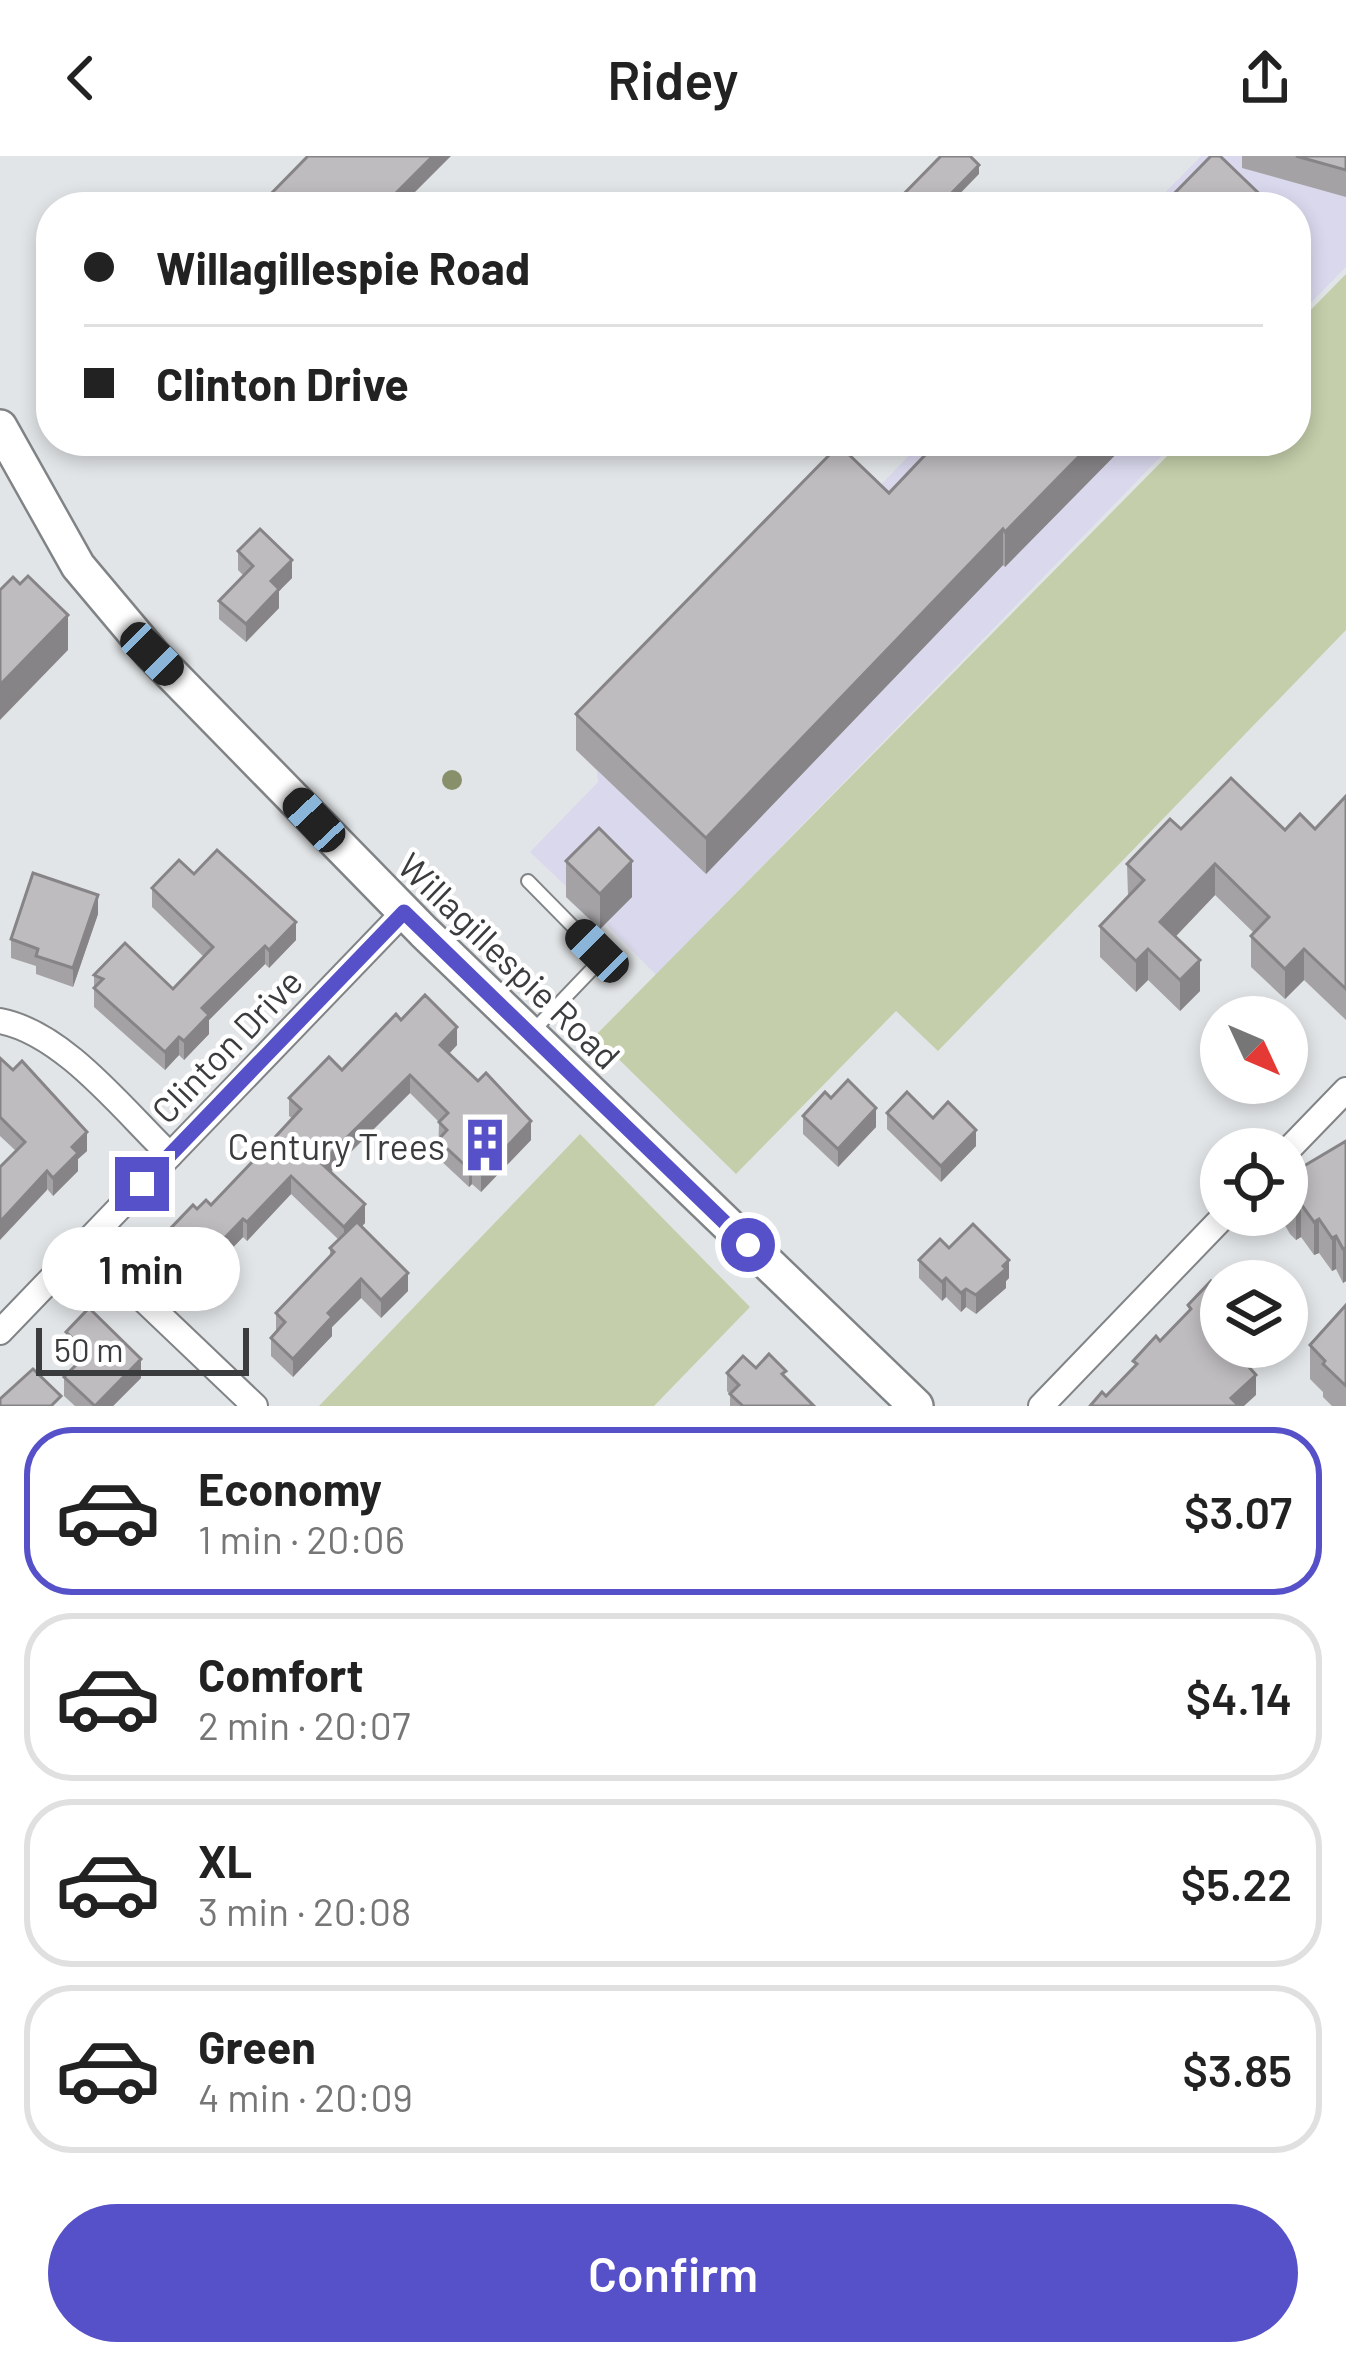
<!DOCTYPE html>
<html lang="en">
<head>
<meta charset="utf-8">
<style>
  :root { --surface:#fff; --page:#f6f6f6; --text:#222; --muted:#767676; --line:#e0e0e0; --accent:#5651c9 }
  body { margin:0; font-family:Barlow,sans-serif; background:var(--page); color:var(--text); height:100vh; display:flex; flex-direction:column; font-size:45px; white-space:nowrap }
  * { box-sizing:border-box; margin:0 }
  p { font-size:39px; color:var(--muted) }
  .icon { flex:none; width:66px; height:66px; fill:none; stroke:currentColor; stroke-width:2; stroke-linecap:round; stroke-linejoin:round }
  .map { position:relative; height:1250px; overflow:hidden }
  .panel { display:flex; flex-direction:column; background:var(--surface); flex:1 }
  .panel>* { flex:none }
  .top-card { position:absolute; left:36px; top:36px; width:1275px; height:264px; border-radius:48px; box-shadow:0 6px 18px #0003; display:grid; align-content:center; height:264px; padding:0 48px; background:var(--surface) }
  .needle { width:78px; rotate:134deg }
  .buttons { position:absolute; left:1200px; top:840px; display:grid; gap:24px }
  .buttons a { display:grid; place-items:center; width:108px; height:108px; border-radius:50%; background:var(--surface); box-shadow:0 6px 18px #0003; font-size:60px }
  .scale { position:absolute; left:36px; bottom:30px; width:213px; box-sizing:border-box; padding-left:12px; border:6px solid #3b3c3e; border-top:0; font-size:33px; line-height:42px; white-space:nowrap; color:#3b3c3e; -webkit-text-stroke:9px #fff; paint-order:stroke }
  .end { position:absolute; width:54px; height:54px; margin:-27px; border:15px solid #5651c9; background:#fff; box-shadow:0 0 0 6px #fff }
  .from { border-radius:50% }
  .bubble { position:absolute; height:84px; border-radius:42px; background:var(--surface); box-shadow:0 6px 18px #0003; font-size:39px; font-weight:600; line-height:84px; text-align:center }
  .car { position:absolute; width:36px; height:72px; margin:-36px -18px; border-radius:15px; box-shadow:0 0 9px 3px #0007; background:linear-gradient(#222 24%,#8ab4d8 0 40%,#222 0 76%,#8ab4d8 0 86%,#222 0) }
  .top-card b { display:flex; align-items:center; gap:42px; height:114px; font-size:45px }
  .top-card b+b { border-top:3px solid var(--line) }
  .top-card i { width:30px; height:30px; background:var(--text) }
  ul { padding:21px 0 0; list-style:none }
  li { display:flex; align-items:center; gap:36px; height:168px; margin:0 24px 18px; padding:0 24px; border:6px solid var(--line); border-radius:48px }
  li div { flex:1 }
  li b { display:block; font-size:45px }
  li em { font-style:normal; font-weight:600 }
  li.selected { border-color:var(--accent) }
  li>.icon { width:108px; height:108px; stroke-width:1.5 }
  .button { display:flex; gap:24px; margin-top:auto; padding:24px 48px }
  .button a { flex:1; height:138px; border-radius:72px; background:var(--accent); color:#fff; font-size:48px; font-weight:600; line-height:138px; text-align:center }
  header { display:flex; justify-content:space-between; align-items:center; height:156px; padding:0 48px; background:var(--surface); font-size:54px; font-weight:600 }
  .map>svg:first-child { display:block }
</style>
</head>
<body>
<header><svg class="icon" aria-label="back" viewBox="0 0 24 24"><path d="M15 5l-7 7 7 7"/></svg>Ridey<svg class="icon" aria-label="share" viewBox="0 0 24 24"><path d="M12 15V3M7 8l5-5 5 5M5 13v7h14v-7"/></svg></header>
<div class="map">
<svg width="1346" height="1250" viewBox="0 0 1346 1250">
  <rect width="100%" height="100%" fill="#e2e5e7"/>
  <g fill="#dad8ed">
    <path d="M 1201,0 L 1321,0 L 1346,7 L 1346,111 L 1296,162 L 1296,51 L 1151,51 Z"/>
    <path d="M 923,285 L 1176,285 L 656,819 L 606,768 L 600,774 L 566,741 L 571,735 L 530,696 L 598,626 L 597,615 L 576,594 L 846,318 L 870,340 Z"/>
  </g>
  <g fill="#c4ceaa">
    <path d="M 1346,118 L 1346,474 L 938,895 L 896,855 L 736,1018 L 595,880 L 1182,285 L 1296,285 L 1296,169 Z"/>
    <path d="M 580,978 L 750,1151 L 654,1250 L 319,1250 Z"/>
  </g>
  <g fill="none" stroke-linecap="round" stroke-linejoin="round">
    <defs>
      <path id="service" d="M 528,725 L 597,795 L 598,807 L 530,878"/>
      <g id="minor">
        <path d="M 0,865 C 64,877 124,955 170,999"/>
        <path d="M 1287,995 L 1346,934"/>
        <path d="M 85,1088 L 255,1250"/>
        <path d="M 0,1176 L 404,756"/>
        <path d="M 1041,1250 L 1225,1059"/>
      </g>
      <path id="secondary" d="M 0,271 L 78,410 L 152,498 L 424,776 L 916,1250"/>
    </defs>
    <use href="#service" stroke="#818486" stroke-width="16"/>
    <use href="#minor" stroke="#818486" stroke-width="28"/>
    <use href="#secondary" stroke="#818486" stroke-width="38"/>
    <use href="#service" stroke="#fff" stroke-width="12"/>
    <use href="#minor" stroke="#fff" stroke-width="24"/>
    <use href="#secondary" stroke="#fff" stroke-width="33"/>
  </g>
  <circle fill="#88906b" cx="452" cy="624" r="10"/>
  <g fill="#a4a2a4">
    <path d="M 1242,0 L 1346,0 L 1346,41 L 1242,12 Z"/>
    <path d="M 1129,285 L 1005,411 L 1003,409 L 706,718 L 576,594 L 576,558 L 889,337 L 923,301 L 923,295 Z"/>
    <path d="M 238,395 L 292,422 L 279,435 L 279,452 L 246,486 L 219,463 L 219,445 L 243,419 L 238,414 Z"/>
    <path d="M 1346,640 L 1346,864 L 1304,824 L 1285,843 L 1251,811 L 1251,780 L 1254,777 L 1215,739 L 1175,781 L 1200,835 L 1180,855 L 1148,824 L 1136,836 L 1100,801 L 1100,770 L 1128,740 L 1127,708 L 1181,673 L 1315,673 Z"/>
    <path d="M 566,705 L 632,741 L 600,773 L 566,741 Z"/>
    <path d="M 194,718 L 296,784 L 269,812 L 265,808 L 209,864 L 209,878 L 184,904 L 179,899 L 165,914 L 94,851 L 94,819 L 173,833 L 204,801 L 152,751 L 152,732 Z"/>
    <path d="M 98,758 L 73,831 L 36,818 L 36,810 L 11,802 L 11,783 Z"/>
    <path d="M 401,864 L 457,889 L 449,898 L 531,984 L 481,1036 L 472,1028 L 469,1031 L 438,1002 L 439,966 L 410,937 L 331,1016 L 365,1067 L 361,1071 L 408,1135 L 381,1162 L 361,1142 L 332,1171 L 332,1180 L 293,1221 L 271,1200 L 271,1182 L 276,1176 L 276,1157 L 330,1100 L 330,1092 L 339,1084 L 291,1038 L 247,1085 L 243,1081 L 222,1103 L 230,1129 L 208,1153 L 184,1130 L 184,1112 L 186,1110 L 168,1093 L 168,1075 L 197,1053 L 211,1049 L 253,1005 L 292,962 L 289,960 L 289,942 L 342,914 Z"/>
    <path d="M 0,902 L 87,995 L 78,1003 L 78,1015 L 53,1040 L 16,995 L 0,980 Z"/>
    <path d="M 1346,956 L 1346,1125 L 1343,1127 L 1336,1113 L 1332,1115 L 1319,1097 L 1314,1099 L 1301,1081 L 1296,1084 L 1290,1078 L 1279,1059 L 1287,1059 L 1287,1020 L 1346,986 Z"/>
    <path d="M 887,957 L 933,962 L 976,990 L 941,1026 L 887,973 Z"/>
    <path d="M 803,960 L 876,971 L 838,1011 L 803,978 Z"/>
    <path d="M 949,1092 L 1009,1122 L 1006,1125 L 1006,1132 L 976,1158 L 966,1151 L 961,1156 L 946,1141 L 942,1145 L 919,1122 L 919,1104 Z"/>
    <path d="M 1346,1149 L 1346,1250 L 1332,1250 L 1323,1241 L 1323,1236 L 1310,1223 L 1310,1189 Z"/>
    <path d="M 66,1176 L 141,1222 L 113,1250 L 75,1250 L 64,1240 L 64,1221 L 78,1206 L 66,1194 Z"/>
    <path d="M 756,1212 L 786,1222 L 814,1250 L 730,1250 L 730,1239 L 727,1235 L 727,1217 Z"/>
  </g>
  <g fill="#868486">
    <path d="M 433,0 L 451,0 L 400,51 L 382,51 Z"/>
    <path d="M 979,9 L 979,18 L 947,51 L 938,51 Z"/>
    <path d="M 1299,77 L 1299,113 L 1296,116 L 1296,80 Z"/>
    <path d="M 1094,285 L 1129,285 L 1005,411 L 1005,376 Z"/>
    <path d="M 1003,373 L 1003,409 L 706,718 L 706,682 Z"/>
    <path d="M 292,404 L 292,422 L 279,435 L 279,452 L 246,486 L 246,468 L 271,425 Z"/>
    <path d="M 68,459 L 68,494 L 0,564 L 0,529 Z"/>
    <path d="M 632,705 L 632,741 L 600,773 L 600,738 Z"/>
    <path d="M 1215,708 L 1215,739 L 1160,797 L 1160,766 Z"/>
    <path d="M 98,739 L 98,758 L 73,831 L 73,812 Z"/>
    <path d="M 296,766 L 296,784 L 269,812 L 269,794 Z"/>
    <path d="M 265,790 L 265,808 L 209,864 L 209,878 L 184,904 L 184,885 L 202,852 Z"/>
    <path d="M 1148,793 L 1148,824 L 1136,836 L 1136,805 Z"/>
    <path d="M 1304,793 L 1304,824 L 1285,843 L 1285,813 Z"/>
    <path d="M 1200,804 L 1200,835 L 1180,855 L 1180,824 Z"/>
    <path d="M 457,871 L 457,889 L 440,907 L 440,889 Z"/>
    <path d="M 179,881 L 179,899 L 165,914 L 165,896 Z"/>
    <path d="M 410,919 L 410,937 L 321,1025 L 321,1007 Z"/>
    <path d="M 876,952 L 876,971 L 838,1011 L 838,993 Z"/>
    <path d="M 531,965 L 531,984 L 481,1036 L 481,1018 Z"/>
    <path d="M 976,974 L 976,990 L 941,1026 L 941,1010 Z"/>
    <path d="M 87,976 L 87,995 L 78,1003 L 78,1015 L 53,1040 L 53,1022 L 72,991 Z"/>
    <path d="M 472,1009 L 472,1028 L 469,1031 L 469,1013 Z"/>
    <path d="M 47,1015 L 47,1034 L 0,1084 L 0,1066 Z"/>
    <path d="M 291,1020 L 291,1038 L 247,1085 L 247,1066 Z"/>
    <path d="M 365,1048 L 365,1067 L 344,1089 L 344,1071 Z"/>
    <path d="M 1301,1048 L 1301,1081 L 1296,1084 L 1296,1051 Z"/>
    <path d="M 243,1063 L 243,1081 L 213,1112 L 213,1094 Z"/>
    <path d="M 1319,1063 L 1319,1097 L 1314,1099 L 1314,1066 Z"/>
    <path d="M 1336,1080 L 1336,1113 L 1332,1115 L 1332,1082 Z"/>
    <path d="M 1346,1092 L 1346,1125 L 1343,1127 L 1343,1093 Z"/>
    <path d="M 1009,1104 L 1009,1122 L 1006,1125 L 1006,1132 L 976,1158 L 976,1139 Z"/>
    <path d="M 230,1111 L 230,1129 L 208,1153 L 208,1135 Z"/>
    <path d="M 408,1117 L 408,1135 L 381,1162 L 381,1144 Z"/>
    <path d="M 946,1122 L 946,1141 L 942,1145 L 942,1126 Z"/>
    <path d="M 361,1123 L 361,1142 L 332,1171 L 332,1180 L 293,1221 L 293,1203 L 328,1157 Z"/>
    <path d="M 966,1133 L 966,1151 L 961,1156 L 961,1137 Z"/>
    <path d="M 1231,1191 L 1250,1191 L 1231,1210 Z"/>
    <path d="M 141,1203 L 141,1222 L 113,1250 L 95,1250 Z"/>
    <path d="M 1256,1219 L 1256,1239 L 1244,1250 L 1231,1250 L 1231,1242 Z"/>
  </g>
  <g fill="#bfbcbf" stroke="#868486" stroke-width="3">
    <path d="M 308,0 L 433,0 L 382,51 L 258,51 Z"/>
    <path d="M 941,0 L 970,0 L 979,9 L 938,51 L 891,51 Z"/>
    <path d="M 1211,0 L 1220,0 L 1273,51 L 1161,51 Z"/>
    <path d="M 1296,0 L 1346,0 L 1346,14 Z"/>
    <path d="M 933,285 L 1094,285 L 1005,376 L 1003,373 L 706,682 L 576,558 L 839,289 L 889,337 L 926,298 L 923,295 Z"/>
    <path d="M 260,373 L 292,404 L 271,425 L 279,433 L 246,468 L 219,445 L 253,410 L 238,395 Z"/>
    <path d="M 28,420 L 68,459 L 0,529 L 0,434 L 13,421 L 20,428 Z"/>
    <path d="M 1231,622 L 1285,674 L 1300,658 L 1315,673 L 1346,640 L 1346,833 L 1304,793 L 1285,813 L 1251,780 L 1269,761 L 1215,708 L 1160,766 L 1200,804 L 1180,824 L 1148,793 L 1136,805 L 1100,770 L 1144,724 L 1127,708 L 1170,663 L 1181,673 Z"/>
    <path d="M 599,672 L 632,705 L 600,738 L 566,705 Z"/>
    <path d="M 217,694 L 296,766 L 269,794 L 265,790 L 202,852 L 209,859 L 184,885 L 179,881 L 165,896 L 94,832 L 103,823 L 94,819 L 125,787 L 173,833 L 213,791 L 152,732 L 179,704 L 194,718 Z"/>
    <path d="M 33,717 L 98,739 L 73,812 L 36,800 L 38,793 L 11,783 Z"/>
    <path d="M 425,839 L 457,871 L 440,889 L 478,925 L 486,917 L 531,965 L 481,1018 L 472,1009 L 469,1013 L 438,984 L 447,974 L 439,966 L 448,957 L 410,919 L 321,1007 L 365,1048 L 344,1071 L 291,1020 L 247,1066 L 243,1063 L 213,1094 L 230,1111 L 208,1135 L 184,1112 L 195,1101 L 168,1075 L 193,1049 L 197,1053 L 206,1044 L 211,1049 L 253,1005 L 301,953 L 289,942 L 329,901 L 342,914 L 396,858 L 401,864 Z"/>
    <path d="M 0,902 L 13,914 L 22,905 L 87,976 L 72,991 L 78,997 L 53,1022 L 47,1015 L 0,1066 L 0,1011 L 25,986 L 0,961 Z"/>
    <path d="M 848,924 L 876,952 L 838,993 L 803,960 L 825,936 L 831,942 Z"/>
    <path d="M 907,936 L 933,962 L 948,946 L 976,974 L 941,1010 L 887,957 Z"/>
    <path d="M 1346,985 L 1346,1092 L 1343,1093 L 1336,1080 L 1332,1082 L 1319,1063 L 1314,1066 L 1301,1048 L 1296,1051 L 1290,1045 L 1287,1040 L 1287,1020 Z"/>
    <path d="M 357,1066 L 408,1117 L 381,1144 L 361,1123 L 328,1157 L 332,1161 L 293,1203 L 271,1182 L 285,1166 L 276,1157 L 334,1096 L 330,1092 Z"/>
    <path d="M 973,1068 L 1009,1104 L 1003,1110 L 1006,1113 L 976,1139 L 966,1133 L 961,1137 L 946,1122 L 942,1126 L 919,1104 L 940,1083 L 949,1092 Z"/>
    <path d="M 1211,1125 L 1221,1135 L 1221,1191 L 1231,1191 L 1256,1219 L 1231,1242 L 1239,1250 L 1090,1250 L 1102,1236 L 1106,1240 L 1137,1208 L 1133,1205 L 1156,1180 L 1160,1185 L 1191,1153 L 1188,1149 Z"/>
    <path d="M 1346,1149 L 1346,1230 L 1323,1208 L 1325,1205 L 1310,1189 Z"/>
    <path d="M 89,1152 L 141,1203 L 95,1250 L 64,1221 L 88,1197 L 66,1176 Z"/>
    <path d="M 769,1198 L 786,1215 L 782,1218 L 814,1250 L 743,1250 L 730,1238 L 739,1229 L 727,1217 L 743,1200 L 756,1212 Z"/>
    <path d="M 33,1213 L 61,1240 L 51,1250 L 0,1250 L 0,1243 Z"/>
  </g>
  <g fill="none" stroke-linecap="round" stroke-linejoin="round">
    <path stroke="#5651c9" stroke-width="15" d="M 142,1028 L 404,756 L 748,1089"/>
  </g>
  <defs>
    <symbol id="building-bare" viewBox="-9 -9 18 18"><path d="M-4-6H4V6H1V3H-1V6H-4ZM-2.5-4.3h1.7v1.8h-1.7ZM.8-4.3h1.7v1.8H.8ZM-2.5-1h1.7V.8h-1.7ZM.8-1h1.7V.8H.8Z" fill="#5651c9" stroke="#fff" stroke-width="2.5" paint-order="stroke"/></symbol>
  </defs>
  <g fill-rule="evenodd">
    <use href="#building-bare" x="447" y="951" width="76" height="76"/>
  </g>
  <g text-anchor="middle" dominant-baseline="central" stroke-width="9" stroke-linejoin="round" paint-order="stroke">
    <g font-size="36" fill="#3b3c3e" stroke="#fff">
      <text transform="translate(510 804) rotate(44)">Willagillespie Road</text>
      <text transform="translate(226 889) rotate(-46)">Clinton Drive</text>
    </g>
    <g font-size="36" fill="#3b3c3e" stroke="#fff" text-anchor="end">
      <text x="445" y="989">Century Trees</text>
    </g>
  </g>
</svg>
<div class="buttons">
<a><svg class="needle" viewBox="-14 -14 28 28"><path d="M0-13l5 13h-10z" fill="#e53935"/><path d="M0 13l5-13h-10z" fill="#767676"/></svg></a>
<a><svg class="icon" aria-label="locate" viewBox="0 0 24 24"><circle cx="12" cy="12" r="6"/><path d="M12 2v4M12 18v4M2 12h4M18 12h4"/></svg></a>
<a><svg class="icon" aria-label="layers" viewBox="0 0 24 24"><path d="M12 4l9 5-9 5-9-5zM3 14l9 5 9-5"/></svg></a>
</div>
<div class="scale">50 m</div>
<i class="end from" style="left:748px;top:1089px"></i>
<i class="end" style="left:142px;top:1028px"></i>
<div class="bubble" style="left:42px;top:1071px;width:198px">1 min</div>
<i class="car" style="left:152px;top:498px;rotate:135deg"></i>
<i class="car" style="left:314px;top:664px;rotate:317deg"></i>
<i class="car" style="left:597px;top:795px;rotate:315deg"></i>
<div class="top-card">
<b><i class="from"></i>Willagillespie Road</b>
<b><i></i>Clinton Drive</b>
</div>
</div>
<section class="panel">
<ul>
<li class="selected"><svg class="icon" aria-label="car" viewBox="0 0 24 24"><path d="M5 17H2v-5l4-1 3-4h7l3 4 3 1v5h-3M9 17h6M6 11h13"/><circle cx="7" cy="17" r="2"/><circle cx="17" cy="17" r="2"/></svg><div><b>Economy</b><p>1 min · 20:06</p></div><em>$3.07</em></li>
<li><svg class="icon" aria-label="car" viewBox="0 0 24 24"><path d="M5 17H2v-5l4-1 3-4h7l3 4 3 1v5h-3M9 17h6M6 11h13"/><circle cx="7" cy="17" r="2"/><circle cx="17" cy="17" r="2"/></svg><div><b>Comfort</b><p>2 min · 20:07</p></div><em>$4.14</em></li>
<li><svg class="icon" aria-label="car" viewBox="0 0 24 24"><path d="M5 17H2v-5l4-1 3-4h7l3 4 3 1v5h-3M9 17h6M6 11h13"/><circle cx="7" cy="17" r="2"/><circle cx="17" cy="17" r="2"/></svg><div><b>XL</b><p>3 min · 20:08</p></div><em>$5.22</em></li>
<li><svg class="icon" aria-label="car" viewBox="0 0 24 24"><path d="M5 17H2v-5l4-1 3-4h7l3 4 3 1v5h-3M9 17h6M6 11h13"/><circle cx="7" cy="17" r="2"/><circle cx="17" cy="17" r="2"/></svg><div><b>Green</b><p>4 min · 20:09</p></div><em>$3.85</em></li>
</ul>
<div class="button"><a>Confirm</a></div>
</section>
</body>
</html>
